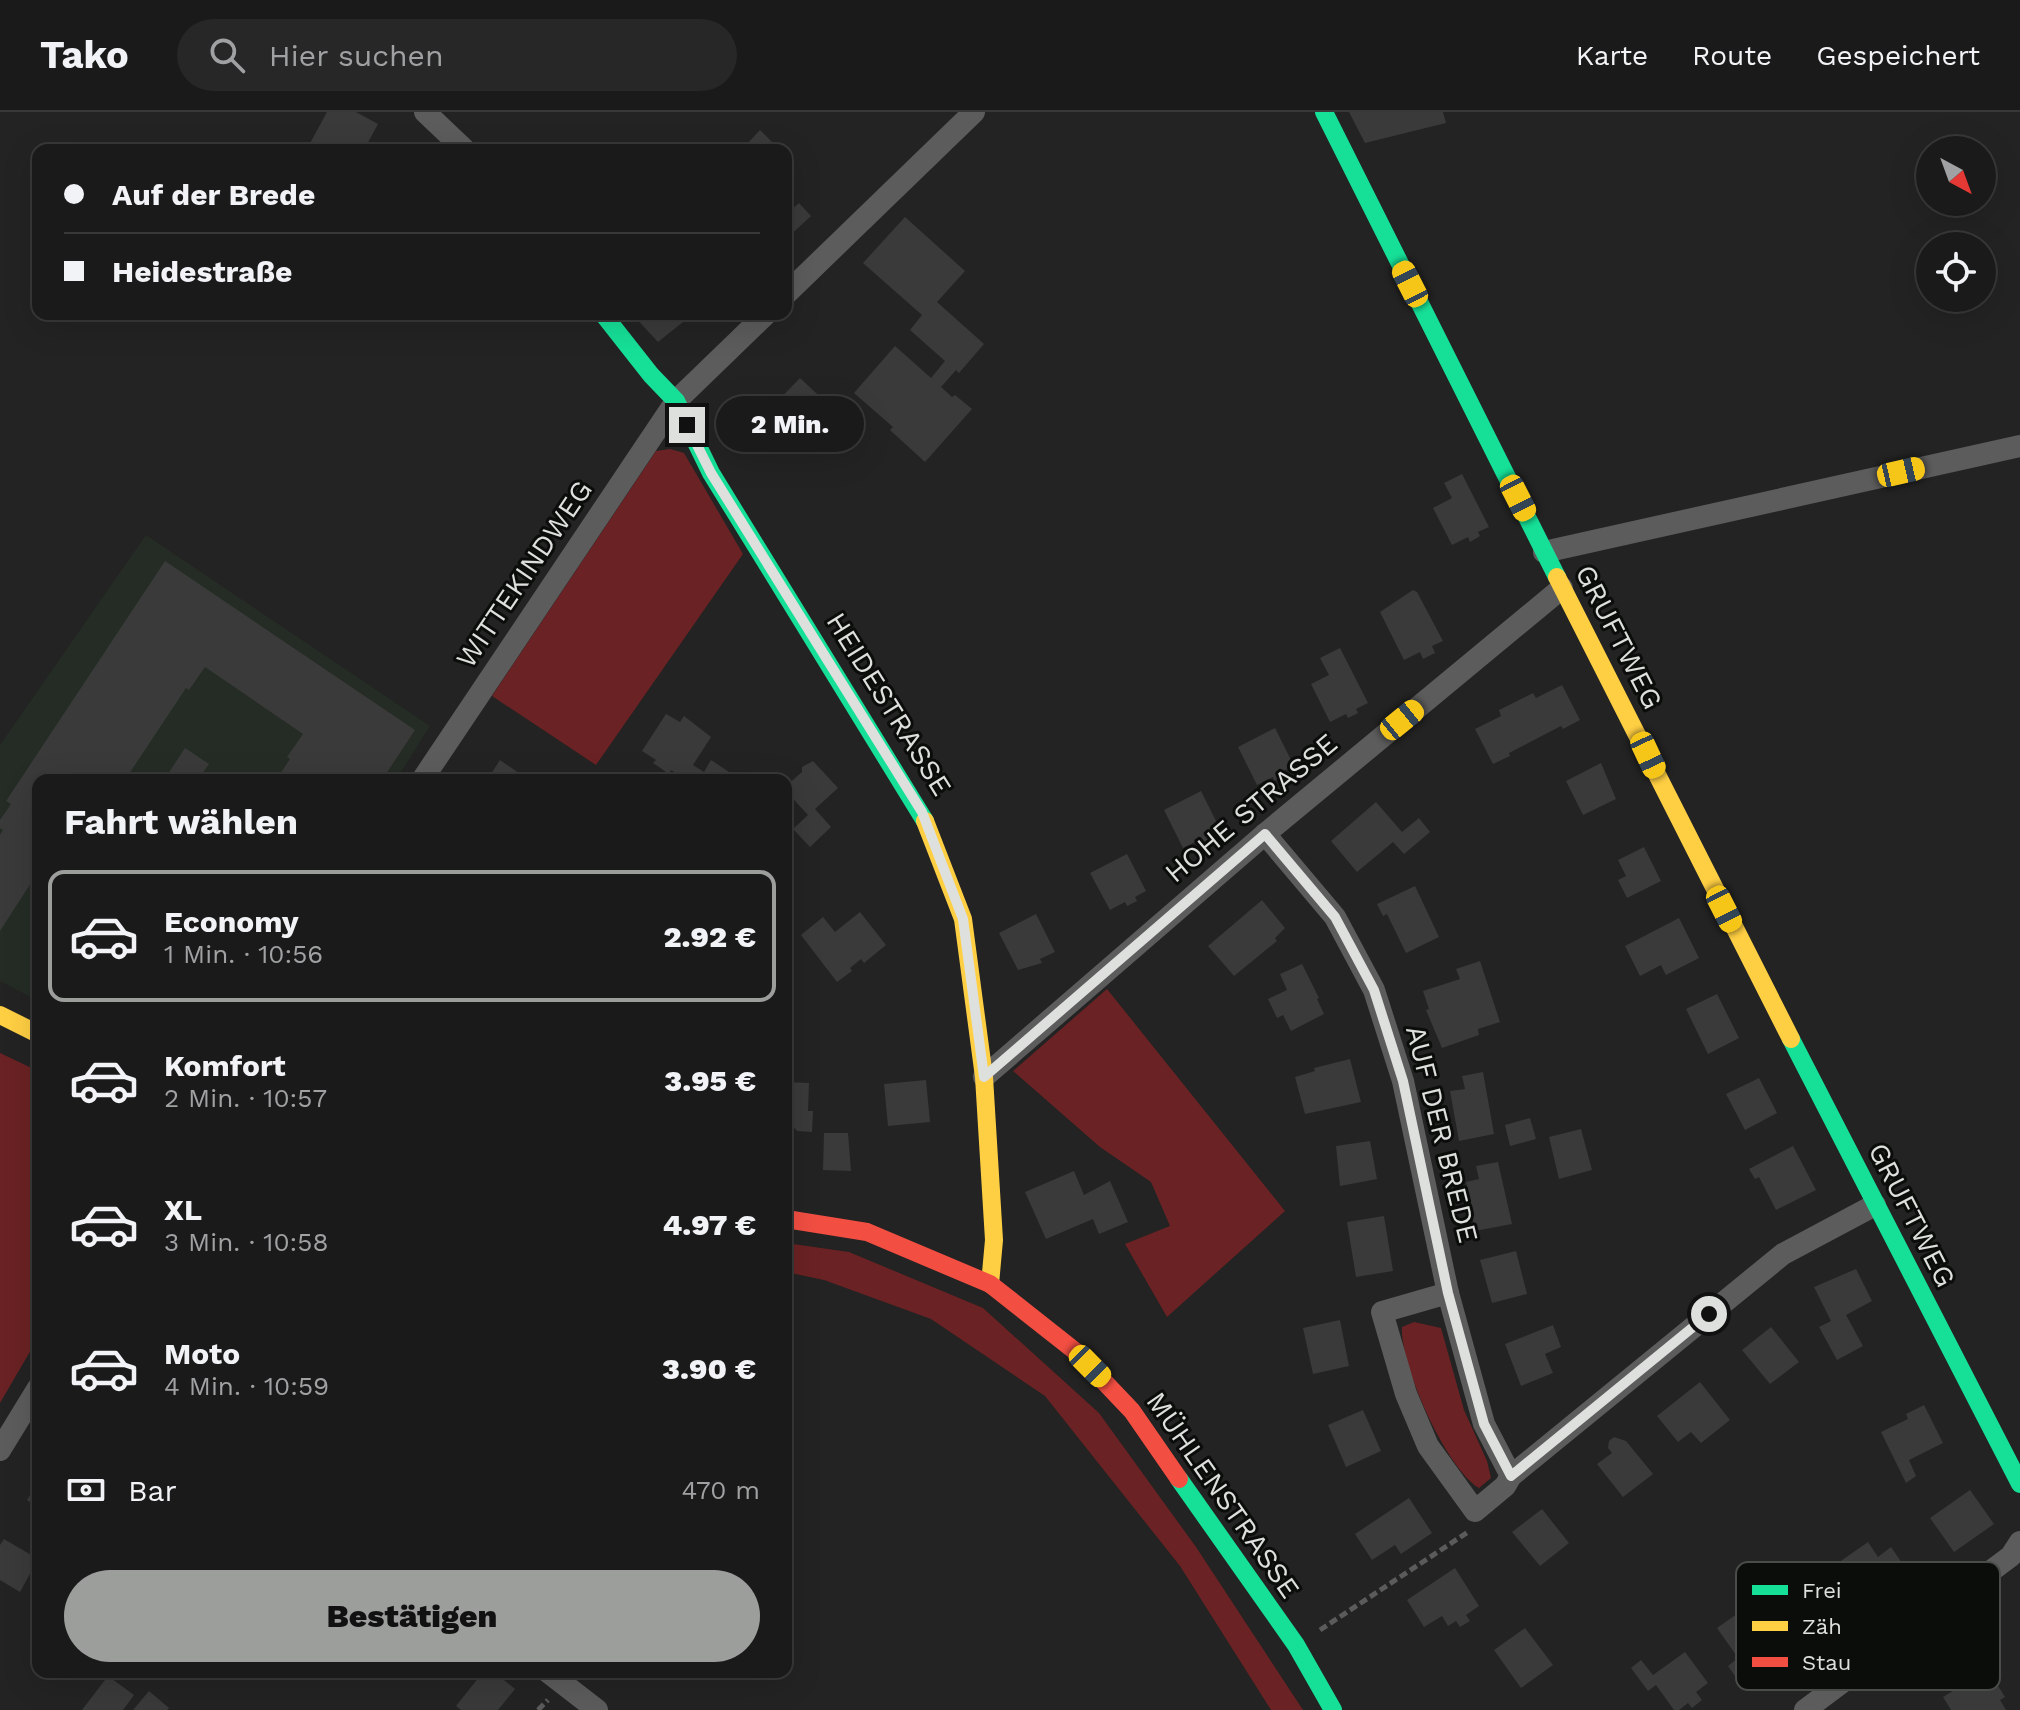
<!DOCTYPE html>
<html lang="de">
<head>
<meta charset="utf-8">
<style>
  :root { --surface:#1a1a1a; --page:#272727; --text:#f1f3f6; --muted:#9fa1a2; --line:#383839; --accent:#9c9e9c }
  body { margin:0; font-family:"Work Sans",sans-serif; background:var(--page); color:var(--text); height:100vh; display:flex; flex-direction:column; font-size:30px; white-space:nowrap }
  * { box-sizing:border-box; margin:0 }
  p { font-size:26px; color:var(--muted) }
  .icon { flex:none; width:44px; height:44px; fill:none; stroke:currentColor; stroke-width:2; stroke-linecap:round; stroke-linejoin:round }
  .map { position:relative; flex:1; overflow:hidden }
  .sheet { position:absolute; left:32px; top:662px; width:760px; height:904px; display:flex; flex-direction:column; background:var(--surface); border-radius:16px; box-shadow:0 8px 32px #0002,0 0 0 2px var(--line) }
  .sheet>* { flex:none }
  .banner { position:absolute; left:32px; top:32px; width:760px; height:176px; border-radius:16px; box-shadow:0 8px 32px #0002,0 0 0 2px var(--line); display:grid; align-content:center; height:176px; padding:0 32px; background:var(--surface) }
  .needle { width:52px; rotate:139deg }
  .fabs { position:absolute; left:1916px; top:24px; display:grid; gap:16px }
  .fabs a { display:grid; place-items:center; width:80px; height:80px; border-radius:50%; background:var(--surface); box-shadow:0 8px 32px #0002,0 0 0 2px var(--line); font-size:40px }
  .end { position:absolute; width:36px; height:36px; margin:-18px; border:10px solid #dee0de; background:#111; box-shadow:0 0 0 4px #111 }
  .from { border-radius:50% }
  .bubble { position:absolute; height:56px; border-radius:28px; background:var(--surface); box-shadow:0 8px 32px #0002,0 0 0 2px var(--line); font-size:26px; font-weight:800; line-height:56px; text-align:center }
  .car { position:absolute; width:24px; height:48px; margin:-24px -12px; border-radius:10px; box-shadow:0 0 6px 2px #0007; background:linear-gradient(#f5c518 24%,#345 0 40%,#f5c518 0 76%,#345 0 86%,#f5c518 0) }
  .banner b { display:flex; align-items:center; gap:28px; height:76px; font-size:30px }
  .banner b+b { border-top:2px solid var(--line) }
  .banner i { width:20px; height:20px; background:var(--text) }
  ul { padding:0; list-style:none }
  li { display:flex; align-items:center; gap:24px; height:132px; margin:0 16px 12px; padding:0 16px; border:4px solid transparent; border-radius:16px }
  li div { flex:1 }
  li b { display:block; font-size:30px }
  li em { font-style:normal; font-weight:800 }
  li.active { border-color:var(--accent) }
  li>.icon { width:72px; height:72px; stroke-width:1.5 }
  h2 { padding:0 32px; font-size:36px; line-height:96px }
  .pay { display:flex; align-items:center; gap:20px; height:88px; padding:0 32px; font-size:30px }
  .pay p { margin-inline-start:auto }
  .button { display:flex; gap:16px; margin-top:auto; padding:16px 32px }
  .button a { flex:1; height:92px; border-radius:48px; background:var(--accent); color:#111; font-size:32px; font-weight:800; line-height:92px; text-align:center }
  header { display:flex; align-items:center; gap:48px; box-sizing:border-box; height:112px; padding:0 40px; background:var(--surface); border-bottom:2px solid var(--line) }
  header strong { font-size:38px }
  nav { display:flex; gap:44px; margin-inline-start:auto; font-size:28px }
  .search { width:560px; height:72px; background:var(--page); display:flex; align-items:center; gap:20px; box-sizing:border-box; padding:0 28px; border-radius:44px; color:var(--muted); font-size:30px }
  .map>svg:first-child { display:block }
</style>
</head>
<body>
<header>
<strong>Tako</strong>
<div class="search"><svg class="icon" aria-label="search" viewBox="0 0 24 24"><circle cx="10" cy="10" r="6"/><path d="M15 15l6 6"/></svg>Hier suchen</div>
<nav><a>Karte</a><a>Route</a><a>Gespeichert</a></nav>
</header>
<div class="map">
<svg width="2020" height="1598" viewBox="0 0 2020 1598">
  <rect width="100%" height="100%" fill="#222322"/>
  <path fill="#252c25" d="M 146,423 L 430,614 L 396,668 L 38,668 L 38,889 L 0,869 L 0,633 Z"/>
  <g fill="#6b2224">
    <path d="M 670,337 L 684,341 L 743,442 L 596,653 L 492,584 L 656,339 Z"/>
    <path d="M 1107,877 L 1285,1099 L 1167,1205 L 1125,1132 L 1170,1114 L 1151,1070 L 1100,1035 L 1013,959 Z"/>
    <path d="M 0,941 L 38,959 L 38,1226 L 0,1291 Z"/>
    <path d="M 786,1131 L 849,1140 L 983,1196 L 1099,1301 L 1196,1435 L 1303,1598 L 1271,1598 L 1180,1454 L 1045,1284 L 931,1207 L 824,1168 L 786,1160 Z"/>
    <path d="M 1414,1210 L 1441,1216 L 1464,1298 L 1487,1349 L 1491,1366 L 1479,1376 C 1446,1356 1400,1253 1402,1215 Z"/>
  </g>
  <g fill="#393a39">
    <path d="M 327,0 L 356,0 L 378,12 L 364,38 L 315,38 L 308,35 Z"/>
    <path d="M 1349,0 L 1443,0 L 1446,11 L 1365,31 Z"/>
    <path d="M 760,18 L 780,38 L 749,38 L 745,34 Z"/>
    <path d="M 799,91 L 811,104 L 786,127 L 786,102 Z"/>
    <path d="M 905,105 L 965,159 L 937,190 L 984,232 L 959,261 L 956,258 L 941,275 L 952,285 L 955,283 L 972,297 L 925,350 L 890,318 L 893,315 L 854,281 L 895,234 L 931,266 L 945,249 L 910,218 L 922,203 L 863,151 Z"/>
    <path d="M 632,202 L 693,202 L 658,230 Z"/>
    <path d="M 800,266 L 830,294 L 815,311 L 817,314 L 793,340 L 758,309 Z"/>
    <path d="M 1462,362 L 1489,415 L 1478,420 L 1480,424 L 1470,430 L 1468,425 L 1452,433 L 1433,396 L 1452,386 L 1444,371 Z"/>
    <path d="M 165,449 L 415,618 L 382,668 L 276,668 L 290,647 L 287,645 L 303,622 L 205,555 L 189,578 L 186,576 L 125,668 L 38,668 L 38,760 L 0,819 L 0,723 L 3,718 L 0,716 L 0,708 L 11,692 L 6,689 Z"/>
    <path d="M 1413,478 L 1417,480 L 1443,529 L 1432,534 L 1435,541 L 1423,547 L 1420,540 L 1404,548 L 1380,500 Z"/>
    <path d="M 1340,536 L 1368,591 L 1356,597 L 1358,601 L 1348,606 L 1346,602 L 1330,610 L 1311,572 L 1329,563 L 1320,546 Z"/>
    <path d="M 1562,573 L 1580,608 L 1563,617 L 1561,614 L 1509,641 L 1510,644 L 1493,652 L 1475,617 L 1501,604 L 1499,598 L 1533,581 L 1536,586 Z"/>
    <path d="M 666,602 L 680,610 L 684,604 L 711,625 L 693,653 L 704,660 L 711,648 L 738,666 L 737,668 L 688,668 L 671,658 L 669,662 L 653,651 L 656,648 L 642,639 Z"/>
    <path d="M 1275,616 L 1294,654 L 1283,659 L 1285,663 L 1274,669 L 1273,665 L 1257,673 L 1238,635 Z"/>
    <path d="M 185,636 L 209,652 L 200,665 L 204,668 L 164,668 Z"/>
    <path d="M 500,648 L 529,668 L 487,668 Z"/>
    <path d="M 813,649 L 838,676 L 815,697 L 831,715 L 810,735 L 793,717 L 808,703 L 786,679 L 786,674 L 802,660 L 802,655 Z"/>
    <path d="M 1601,651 L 1616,687 L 1583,703 L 1566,669 Z"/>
    <path d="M 1201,679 L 1220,717 L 1209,722 L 1211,726 L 1200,732 L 1199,728 L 1183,736 L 1164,698 Z"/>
    <path d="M 1376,690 L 1402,720 L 1419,706 L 1430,720 L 1404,742 L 1393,730 L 1357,760 L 1331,729 Z"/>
    <path d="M 1644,735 L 1661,769 L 1627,786 L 1618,768 L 1626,764 L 1618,748 Z"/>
    <path d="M 1127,742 L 1146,779 L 1135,785 L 1137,789 L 1127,794 L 1125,790 L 1110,798 L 1090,761 Z"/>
    <path d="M 1415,774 L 1439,825 L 1406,841 L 1387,802 L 1383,804 L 1377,792 Z"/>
    <path d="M 1262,788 L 1285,816 L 1275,826 L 1277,829 L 1234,864 L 1208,834 Z"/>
    <path d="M 860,800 L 886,833 L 864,851 L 861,847 L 850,856 L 852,859 L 837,870 L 801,823 L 823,805 L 835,820 Z"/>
    <path d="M 1036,802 L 1055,840 L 1040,847 L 1042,851 L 1018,858 L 999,821 Z"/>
    <path d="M 1679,806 L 1699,846 L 1666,863 L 1661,853 L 1640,864 L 1625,834 Z"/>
    <path d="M 1480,849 L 1500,910 L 1478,917 L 1479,923 L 1442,936 L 1426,898 L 1429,897 L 1423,879 L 1460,867 L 1456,857 Z"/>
    <path d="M 1302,852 L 1319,886 L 1317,887 L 1324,902 L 1291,919 L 1283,903 L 1277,906 L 1268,887 L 1287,878 L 1280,862 Z"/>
    <path d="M 1717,882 L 1739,926 L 1708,942 L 1686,897 Z"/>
    <path d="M 1350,947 L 1361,990 L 1305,1002 L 1295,965 L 1315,959 L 1314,956 Z"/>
    <path d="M 1483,960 L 1494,1022 L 1459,1029 L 1450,979 L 1465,977 L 1462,964 Z"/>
    <path d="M 1759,966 L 1777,1001 L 1745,1018 L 1726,982 Z"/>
    <path d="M 926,968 L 930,1010 L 888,1014 L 884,972 Z"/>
    <path d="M 786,970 L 809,971 L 808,999 L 813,999 L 812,1020 L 797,1019 L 792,1013 L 786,1013 Z"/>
    <path d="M 1530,1006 L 1536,1027 L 1510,1034 L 1505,1013 Z"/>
    <path d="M 1581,1017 L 1592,1058 L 1559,1067 L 1549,1025 Z"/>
    <path d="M 824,1021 L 848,1021 L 851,1059 L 823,1058 Z"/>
    <path d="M 1370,1029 L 1377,1067 L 1340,1074 L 1336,1034 Z"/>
    <path d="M 1793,1034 L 1816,1078 L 1776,1098 L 1759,1065 L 1755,1067 L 1749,1057 Z"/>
    <path d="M 1498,1050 L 1512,1112 L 1475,1119 L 1466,1070 L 1479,1067 L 1476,1054 Z"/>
    <path d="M 1074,1059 L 1084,1083 L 1110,1069 L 1128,1110 L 1099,1122 L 1093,1107 L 1046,1127 L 1025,1080 Z"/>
    <path d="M 1384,1104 L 1393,1159 L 1356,1165 L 1347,1110 Z"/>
    <path d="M 1516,1139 L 1527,1182 L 1492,1191 L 1480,1148 Z"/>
    <path d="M 1856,1157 L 1872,1189 L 1846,1203 L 1863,1234 L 1837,1248 L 1819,1215 L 1831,1209 L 1814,1175 Z"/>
    <path d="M 1340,1208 L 1349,1254 L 1313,1262 L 1303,1216 Z"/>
    <path d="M 1553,1213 L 1561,1235 L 1545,1242 L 1553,1261 L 1521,1274 L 1505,1232 Z"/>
    <path d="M 1771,1215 L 1799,1250 L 1770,1272 L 1742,1238 Z"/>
    <path d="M 1700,1270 L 1730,1308 L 1701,1331 L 1691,1320 L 1678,1330 L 1657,1304 Z"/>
    <path d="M 1924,1293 L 1943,1331 L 1909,1348 L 1916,1364 L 1906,1371 L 1881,1320 L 1908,1307 L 1906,1302 Z"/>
    <path d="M 1363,1298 L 1381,1339 L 1346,1355 L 1328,1313 Z"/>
    <path d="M 1614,1325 L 1626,1329 L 1653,1362 L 1623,1385 L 1597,1352 L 1612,1341 L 1608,1336 L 1609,1329 Z"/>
    <path d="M 38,1370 L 38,1395 L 27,1388 Z"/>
    <path d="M 1970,1378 L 1994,1412 L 1954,1440 L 1930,1406 Z"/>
    <path d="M 1409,1386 L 1432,1421 L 1401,1442 L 1395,1433 L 1372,1448 L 1355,1422 Z"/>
    <path d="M 1542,1397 L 1569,1431 L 1540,1454 L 1512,1420 Z"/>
    <path d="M 4,1427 L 38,1447 L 20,1480 L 0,1468 L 0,1433 Z"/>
    <path d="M 1868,1430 L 1878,1445 L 1891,1435 L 1902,1451 L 1857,1484 L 1835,1453 Z"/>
    <path d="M 1455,1456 L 1479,1494 L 1466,1503 L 1470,1509 L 1460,1515 L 1456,1509 L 1448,1514 L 1442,1504 L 1424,1515 L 1407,1488 Z"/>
    <path d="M 1810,1462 L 1825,1484 L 1811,1494 L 1815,1500 L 1769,1533 L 1777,1543 L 1751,1562 L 1756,1568 L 1744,1577 L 1728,1554 L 1738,1546 L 1717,1516 L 1744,1497 L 1749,1504 L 1762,1495 L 1758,1489 L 1776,1476 L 1780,1481 Z"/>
    <path d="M 1525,1516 L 1553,1553 L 1521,1576 L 1494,1538 Z"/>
    <path d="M 1685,1540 L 1708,1571 L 1696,1580 L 1702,1588 L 1692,1596 L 1688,1591 L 1679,1598 L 1674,1598 L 1656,1573 L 1648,1579 L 1631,1556 L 1641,1548 L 1653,1563 Z"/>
    <path d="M 483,1560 L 494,1560 L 515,1577 L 498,1598 L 461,1598 L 456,1594 Z"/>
    <path d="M 1982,1561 L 1990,1572 L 1995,1569 L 2005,1585 L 2000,1588 L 2006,1598 L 1951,1598 L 1943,1585 Z"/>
    <path d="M 108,1564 L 134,1583 L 123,1598 L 82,1598 Z"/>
    <path d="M 149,1579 L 169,1596 L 167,1598 L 133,1598 Z"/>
  </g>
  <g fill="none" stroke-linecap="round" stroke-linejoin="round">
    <g stroke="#5b5b5b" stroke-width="5" stroke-dasharray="8 4" stroke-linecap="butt">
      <path d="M 1320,1518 L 1468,1420"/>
      <path d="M 538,1598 L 548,1588"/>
    </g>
    <g stroke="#5d5c5c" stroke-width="22">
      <path d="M 425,0 L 465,38"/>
      <path d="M 786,182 L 974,0"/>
      <path d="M 1544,440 L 2020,334"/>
      <path d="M 422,668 L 676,289 L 766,202"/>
      <path d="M 1265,722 L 1335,805 L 1374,878 L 1403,969 L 1448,1181 L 1484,1312 L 1511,1364"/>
      <path d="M 984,965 L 1265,722 L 1562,476"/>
      <path d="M 1448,1181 L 1382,1200 L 1406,1282 L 1428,1334 L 1475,1399 L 1505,1374 L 1511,1364 L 1783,1142 L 1875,1093"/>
      <path d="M 0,1338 L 38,1276"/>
      <path d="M 548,1560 L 597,1598"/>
      <path d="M 1805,1598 L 2011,1444 L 2020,1430"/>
    </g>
    <g stroke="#16e098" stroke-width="18">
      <path d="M 1324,0 L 1557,465"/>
      <path d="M 603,202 L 651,263 L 676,289 L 711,361 L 925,709"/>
      <path d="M 1791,927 L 2020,1372"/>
      <path d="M 1179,1367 L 1296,1533 L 1333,1598"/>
    </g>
    <g stroke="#ffcf43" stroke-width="18">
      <path d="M 1557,465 L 1791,927"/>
      <path d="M 925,709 L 963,807 L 984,965 L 994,1128 L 990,1172"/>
      <path d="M 0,903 L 38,922"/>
    </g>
    <path stroke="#f24e42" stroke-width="18" d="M 786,1107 L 867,1120 L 990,1172 L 1075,1239 L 1132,1299 L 1179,1367"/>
  </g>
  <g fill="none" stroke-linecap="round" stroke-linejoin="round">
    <path stroke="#dee0de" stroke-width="10" d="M 687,313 L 711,361 L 922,700 L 963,807 L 984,965 L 1265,722 L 1335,805 L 1374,878 L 1403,969 L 1448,1181 L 1484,1312 L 1511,1364 L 1709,1202"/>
  </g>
  <g text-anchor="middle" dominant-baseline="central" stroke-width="6" stroke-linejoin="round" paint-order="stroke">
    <g font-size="28" fill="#dee0de" stroke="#0b0d0b">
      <text transform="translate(524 462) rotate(-56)">WITTEKINDWEG</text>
      <text transform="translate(1619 525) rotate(63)">GRUFTWEG</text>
      <text transform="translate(889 592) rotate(58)">HEIDESTRASSE</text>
      <text transform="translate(1251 696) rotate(-40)">HOHE STRASSE</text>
      <text transform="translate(1442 1022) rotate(76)">AUF DER BREDE</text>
      <text transform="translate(1912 1103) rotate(63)">GRUFTWEG</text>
      <text transform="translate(1223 1383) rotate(55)">MÜHLENSTRASSE</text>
    </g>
  </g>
  <rect x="1736" y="1450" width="264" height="128" rx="12" fill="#0b0d0b" stroke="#4a4c4a" stroke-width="2"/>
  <rect x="1752" y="1473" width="36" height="10" fill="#16e098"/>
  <rect x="1752" y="1509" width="36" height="10" fill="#ffcf43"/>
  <rect x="1752" y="1545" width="36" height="10" fill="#f24e42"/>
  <g font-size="22" fill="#dee0de">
    <text x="1802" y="1486">Frei</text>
    <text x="1802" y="1522">Zäh</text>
    <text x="1802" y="1558">Stau</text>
  </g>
</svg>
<div class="fabs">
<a><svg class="needle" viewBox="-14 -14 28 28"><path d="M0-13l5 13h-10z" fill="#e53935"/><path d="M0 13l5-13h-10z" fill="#9fa1a2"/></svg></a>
<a><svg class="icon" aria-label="locate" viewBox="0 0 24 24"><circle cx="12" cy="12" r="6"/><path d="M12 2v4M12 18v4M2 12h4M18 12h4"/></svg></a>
</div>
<i class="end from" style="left:1709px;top:1202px"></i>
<i class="end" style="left:687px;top:313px"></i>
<div class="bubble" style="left:716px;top:284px;width:148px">2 Min.</div>
<i class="car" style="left:1410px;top:172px;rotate:333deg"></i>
<i class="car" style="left:1901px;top:360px;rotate:77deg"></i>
<i class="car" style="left:1518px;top:386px;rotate:153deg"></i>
<i class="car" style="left:1402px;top:608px;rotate:51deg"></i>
<i class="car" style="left:1648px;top:643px;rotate:155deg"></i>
<i class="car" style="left:1724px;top:797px;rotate:153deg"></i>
<i class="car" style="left:1090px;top:1254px;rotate:135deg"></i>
<div class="banner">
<b><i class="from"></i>Auf der Brede</b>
<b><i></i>Heidestraße</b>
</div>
<section class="sheet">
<h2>Fahrt wählen</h2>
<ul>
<li class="active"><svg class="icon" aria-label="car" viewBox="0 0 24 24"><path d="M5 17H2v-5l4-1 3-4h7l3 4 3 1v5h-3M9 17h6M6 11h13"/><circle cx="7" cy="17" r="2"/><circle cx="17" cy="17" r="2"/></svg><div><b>Economy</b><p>1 Min. · 10:56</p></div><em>2.92 €</em></li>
<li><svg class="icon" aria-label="car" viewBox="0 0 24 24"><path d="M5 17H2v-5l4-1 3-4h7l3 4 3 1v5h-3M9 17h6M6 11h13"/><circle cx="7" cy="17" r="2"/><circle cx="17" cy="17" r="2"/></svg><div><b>Komfort</b><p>2 Min. · 10:57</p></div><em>3.95 €</em></li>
<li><svg class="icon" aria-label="car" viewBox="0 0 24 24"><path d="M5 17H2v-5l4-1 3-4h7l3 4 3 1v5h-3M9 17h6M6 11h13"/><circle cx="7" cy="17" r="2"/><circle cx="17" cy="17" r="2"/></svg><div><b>XL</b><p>3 Min. · 10:58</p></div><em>4.97 €</em></li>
<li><svg class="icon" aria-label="car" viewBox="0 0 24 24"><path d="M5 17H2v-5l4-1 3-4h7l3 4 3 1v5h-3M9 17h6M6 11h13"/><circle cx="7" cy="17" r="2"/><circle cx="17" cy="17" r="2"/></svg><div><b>Moto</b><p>4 Min. · 10:59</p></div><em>3.90 €</em></li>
</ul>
<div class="pay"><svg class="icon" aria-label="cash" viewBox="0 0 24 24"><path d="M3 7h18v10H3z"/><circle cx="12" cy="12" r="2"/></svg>Bar<p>470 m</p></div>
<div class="button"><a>Bestätigen</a></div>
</section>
</div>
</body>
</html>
